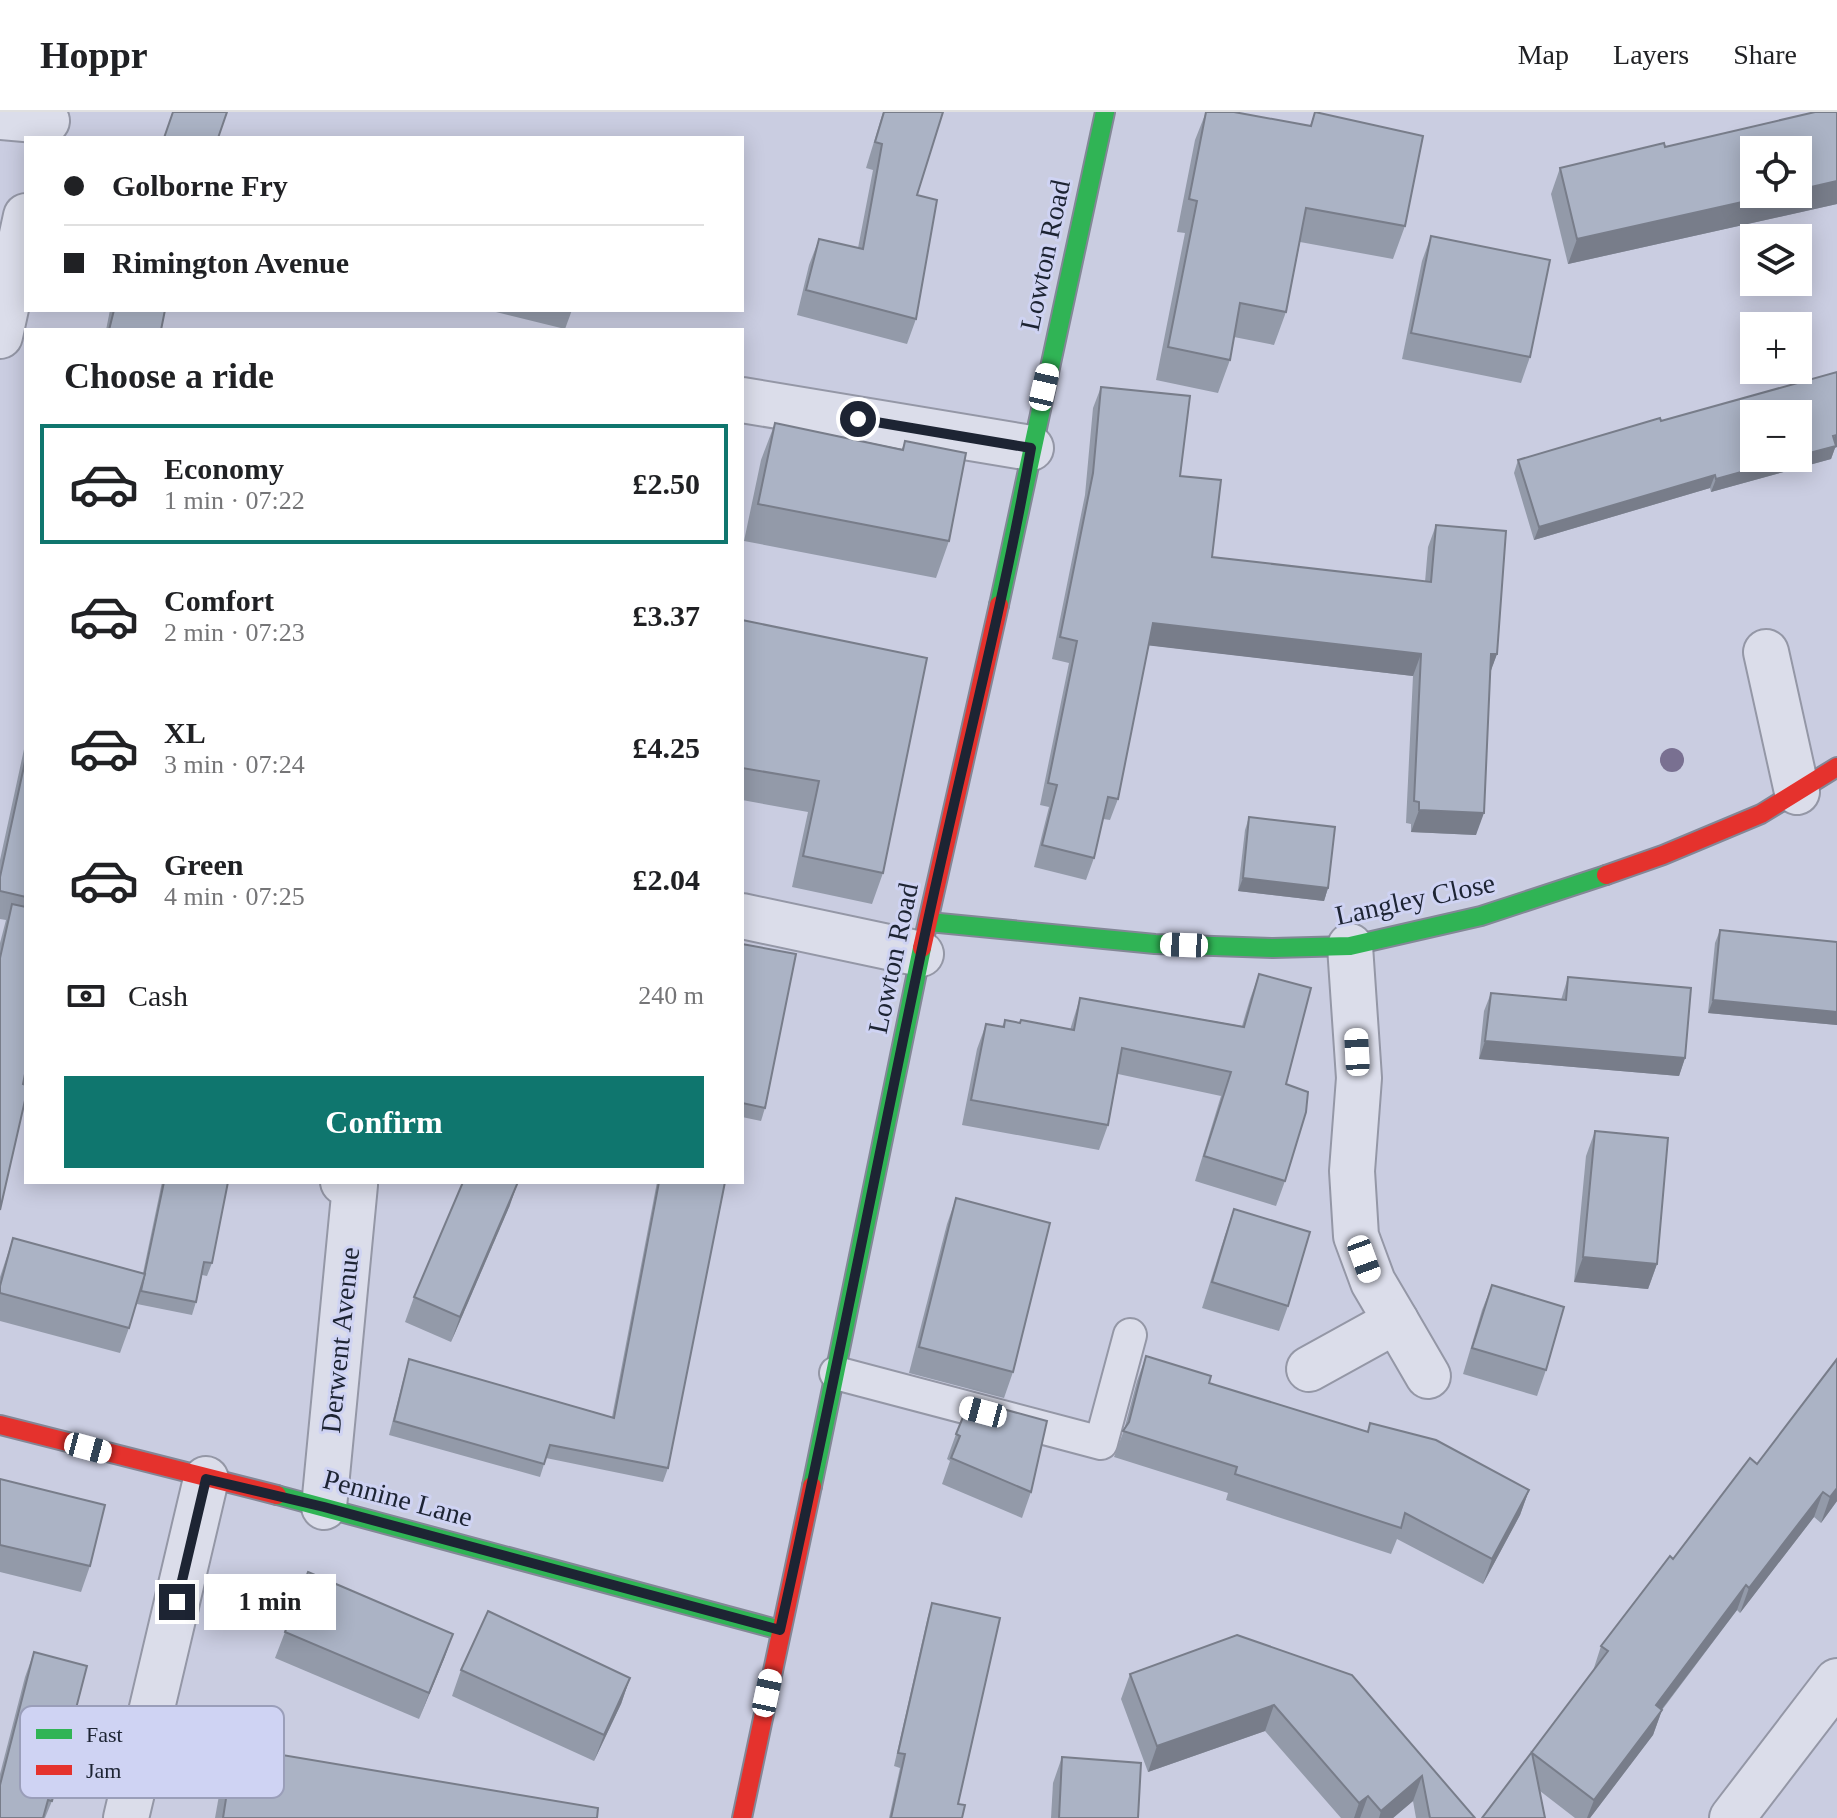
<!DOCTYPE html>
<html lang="en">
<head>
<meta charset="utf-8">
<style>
  :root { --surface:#fff; --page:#f2f2f2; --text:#202124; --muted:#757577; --line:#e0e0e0; --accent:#0f766e }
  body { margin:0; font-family:"Times New Roman",serif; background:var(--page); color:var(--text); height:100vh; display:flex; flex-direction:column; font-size:30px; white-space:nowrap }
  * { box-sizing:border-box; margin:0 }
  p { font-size:26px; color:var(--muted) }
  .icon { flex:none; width:44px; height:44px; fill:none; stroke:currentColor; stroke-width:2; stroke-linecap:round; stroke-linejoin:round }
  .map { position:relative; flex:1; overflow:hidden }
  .drawer { position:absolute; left:24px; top:216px; width:720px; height:856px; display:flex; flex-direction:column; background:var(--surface); border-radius:0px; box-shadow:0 4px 20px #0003 }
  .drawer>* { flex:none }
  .hud { position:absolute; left:24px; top:24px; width:720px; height:176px; border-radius:0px; box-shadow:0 4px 20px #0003; display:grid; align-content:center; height:176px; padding:0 40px; background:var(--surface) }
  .controls { position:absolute; left:1740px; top:24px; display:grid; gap:16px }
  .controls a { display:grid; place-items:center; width:72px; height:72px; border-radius:0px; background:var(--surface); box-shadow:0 4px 20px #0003; font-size:40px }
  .end { position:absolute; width:36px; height:36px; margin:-18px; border:10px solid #1d2433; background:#fff; box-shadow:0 0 0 4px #fff }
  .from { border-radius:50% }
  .bubble { position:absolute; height:56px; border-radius:0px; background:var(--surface); box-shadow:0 4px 20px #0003; font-size:26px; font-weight:700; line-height:56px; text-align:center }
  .car { position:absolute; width:24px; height:48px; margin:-24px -12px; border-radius:10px; box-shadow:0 0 6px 2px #0007; background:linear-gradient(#fff 24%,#345 0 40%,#fff 0 76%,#345 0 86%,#fff 0) }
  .hud b { display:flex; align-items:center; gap:28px; height:76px; font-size:30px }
  .hud b+b { border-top:2px solid var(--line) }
  .hud i { width:20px; height:20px; background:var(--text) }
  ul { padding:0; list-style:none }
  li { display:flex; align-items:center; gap:24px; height:120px; margin:0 16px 12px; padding:0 24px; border:4px solid transparent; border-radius:0px }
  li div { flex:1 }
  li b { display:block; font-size:30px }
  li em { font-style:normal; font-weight:700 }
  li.selected { border-color:var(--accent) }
  li>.icon { width:72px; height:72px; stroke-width:1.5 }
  h2 { padding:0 40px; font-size:36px; line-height:96px }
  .pay { display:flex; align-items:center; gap:20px; height:88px; padding:0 40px; font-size:30px }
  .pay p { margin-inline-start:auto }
  .action { display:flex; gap:16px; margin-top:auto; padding:16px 40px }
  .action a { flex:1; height:92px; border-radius:0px; background:var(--accent); color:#fff; font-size:32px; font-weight:700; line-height:92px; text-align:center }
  header { display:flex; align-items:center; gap:48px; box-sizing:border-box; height:112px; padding:0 40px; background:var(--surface); border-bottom:2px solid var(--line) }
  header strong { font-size:38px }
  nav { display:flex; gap:44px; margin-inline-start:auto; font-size:28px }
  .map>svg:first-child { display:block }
</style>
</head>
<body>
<header>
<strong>Hoppr</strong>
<nav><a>Map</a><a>Layers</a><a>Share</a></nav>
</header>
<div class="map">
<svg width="1837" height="1706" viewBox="0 0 1837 1706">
  <rect width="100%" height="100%" fill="#cacde1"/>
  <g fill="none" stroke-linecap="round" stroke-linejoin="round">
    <defs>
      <path id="lane" d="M 836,1261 L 1101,1331 L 1130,1223"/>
      <g id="street">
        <path d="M 0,5 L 47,9"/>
        <path d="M 0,224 L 26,104"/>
        <path d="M 742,288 L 1031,336"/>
        <path d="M 1766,540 L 1797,680"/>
        <path d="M 742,804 L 921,842"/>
        <path d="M 1350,834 L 1359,966 L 1352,1059 L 1356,1124 L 1373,1170 L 1396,1209"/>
        <path d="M 1309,1257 L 1396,1209 L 1428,1264"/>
        <path d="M 324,1395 L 355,1073 L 343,1070"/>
        <path d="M 126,1706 L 206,1367"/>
        <path d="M 1732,1706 L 1837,1569"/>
      </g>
      <g id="fast">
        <path d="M 999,493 L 1105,0"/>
        <path d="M 929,810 L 1155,832 L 1273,836 L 1350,834 L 1481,804 L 1606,763"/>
        <path d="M 812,1374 L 922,836"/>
        <path d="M 277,1383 L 780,1518"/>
      </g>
      <g id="jam">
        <path d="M 1606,763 L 1663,743 L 1761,702 L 1837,655"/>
        <path d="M 922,836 L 999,493"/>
        <path d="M 0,1313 L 277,1383"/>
        <path d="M 742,1706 L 812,1374"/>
      </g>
    </defs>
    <use href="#lane" stroke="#9497a6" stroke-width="36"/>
    <use href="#street" stroke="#9497a6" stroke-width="48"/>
    <use href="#fast" stroke="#838796" stroke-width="22"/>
    <use href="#jam" stroke="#838796" stroke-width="22"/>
    <use href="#lane" stroke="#dbddea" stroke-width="32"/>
    <use href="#street" stroke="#dbddea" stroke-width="44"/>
    <use href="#fast" stroke="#30b455" stroke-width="18"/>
    <use href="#jam" stroke="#e5322d" stroke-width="18"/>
  </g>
  <circle fill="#797091" cx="1672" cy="648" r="12"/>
  <g fill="#939aa9">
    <path d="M 883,0 L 943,0 L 917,83 L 916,207 L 907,232 L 797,203 L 809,153 L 819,127 L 858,136 L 873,58 L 866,56 Z"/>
    <path d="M 1206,0 L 1234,0 L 1310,14 L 1315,0 L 1405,114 L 1393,147 L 1300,130 L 1286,200 L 1274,233 L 1234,225 L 1230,248 L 1218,281 L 1156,268 L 1185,121 L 1177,120 L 1195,28 Z"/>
    <path d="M 1837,0 L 1837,92 L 1568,152 L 1551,82 L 1560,56 Z"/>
    <path d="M 1431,124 L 1530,245 L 1521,271 L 1402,247 L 1422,149 Z"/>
    <path d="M 110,198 L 165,198 L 161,218 L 106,218 Z"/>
    <path d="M 488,198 L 572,198 L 565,217 Z"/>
    <path d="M 1101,275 L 1180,364 L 1212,445 L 1425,470 L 1428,435 L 1436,413 L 1497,542 L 1490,560 L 1476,723 L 1411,720 L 1411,712 L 1406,711 L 1413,564 L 1148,533 L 1118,687 L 1110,708 L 1103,707 L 1094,746 L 1086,768 L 1034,755 L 1049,695 L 1040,693 L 1069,551 L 1052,547 L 1085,383 L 1093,296 Z"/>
    <path d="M 1661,309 L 1835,336 L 1831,347 L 1711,380 L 1710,376 L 1534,428 L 1514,361 L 1518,348 Z"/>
    <path d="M 775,311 L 902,337 L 905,329 L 949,429 L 936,466 L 744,429 L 761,348 Z"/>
    <path d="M 742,508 L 883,761 L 872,792 L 792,775 L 808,700 L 742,688 Z"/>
    <path d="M 26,628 L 26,957 L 0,1098 L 0,831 L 6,808 L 0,807 L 0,748 Z"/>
    <path d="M 1249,705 L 1328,776 L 1324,789 L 1238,779 L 1245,718 Z"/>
    <path d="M 1720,818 L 1837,830 L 1837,913 L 1708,901 L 1715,831 Z"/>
    <path d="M 742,832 L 765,996 L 761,1009 L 742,1005 Z"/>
    <path d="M 1259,862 L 1286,972 L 1285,1069 L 1276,1094 L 1195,1069 L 1221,984 L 1118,962 L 1108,1013 L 1099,1038 L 962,1013 L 977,937 L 986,912 L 1002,915 L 1005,908 L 1019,911 L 1070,918 L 1080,886 L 1242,914 L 1250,887 Z"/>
    <path d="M 1568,865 L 1685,946 L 1679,964 L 1479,947 L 1484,899 L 1491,881 L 1561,888 Z"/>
    <path d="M 1595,1019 L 1657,1152 L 1648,1177 L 1574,1170 L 1586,1044 Z"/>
    <path d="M 162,1070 L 228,1070 L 212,1151 L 207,1164 L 202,1163 L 196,1190 L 192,1203 L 137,1192 L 138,1184 L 129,1216 L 120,1241 L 0,1209 L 0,1165 L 13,1126 L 143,1161 Z"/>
    <path d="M 657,1070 L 725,1070 L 668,1356 L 663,1370 L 546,1346 L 540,1365 L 389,1323 L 405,1261 L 409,1247 L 612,1305 Z"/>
    <path d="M 956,1086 L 1013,1260 L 1004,1286 L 909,1261 L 947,1112 Z"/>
    <path d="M 510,1093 L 451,1230 L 405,1210 L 414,1185 Z"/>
    <path d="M 1234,1097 L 1288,1194 L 1279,1219 L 1202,1196 L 1225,1123 Z"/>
    <path d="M 1492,1173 L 1546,1258 L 1537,1284 L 1463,1262 L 1482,1198 Z"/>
    <path d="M 1146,1244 L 1209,1271 L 1367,1320 L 1370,1311 L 1529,1378 L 1520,1403 L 1483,1472 L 1397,1427 L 1391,1442 L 1226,1388 L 1228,1381 L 1114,1345 L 1124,1318 L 1137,1269 Z"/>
    <path d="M 1837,1247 L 1837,1389 L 1821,1411 L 1814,1405 L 1740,1501 L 1737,1498 L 1662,1598 L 1653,1623 L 1590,1706 L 1575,1706 L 1540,1679 L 1482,1706 L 1593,1559 L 1601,1534 L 1673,1447 L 1757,1352 Z"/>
    <path d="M 1047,1309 L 1031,1380 L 1022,1406 L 942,1372 L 950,1349 L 947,1347 L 956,1322 Z"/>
    <path d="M 0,1367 L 90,1454 L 81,1480 L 0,1460 Z"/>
    <path d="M 932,1491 L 958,1692 L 962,1706 L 889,1706 L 900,1656 L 894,1654 L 928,1504 Z"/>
    <path d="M 285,1520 L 453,1522 L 419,1607 L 275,1546 Z"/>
    <path d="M 34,1540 L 52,1689 L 45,1706 L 0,1706 L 0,1662 L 25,1565 Z"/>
    <path d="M 461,1558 L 630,1566 L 621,1592 L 594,1649 L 452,1584 Z"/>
    <path d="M 1130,1562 L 1352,1563 L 1475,1706 L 1416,1706 L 1413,1689 L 1393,1706 L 1341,1706 L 1265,1619 L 1148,1660 L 1121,1587 Z"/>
    <path d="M 234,1635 L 597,1706 L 215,1706 L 221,1672 Z"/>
    <path d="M 1062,1645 L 1138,1706 L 1051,1706 L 1053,1671 Z"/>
  </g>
  <g fill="#787d8a">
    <path d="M 1837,69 L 1837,92 L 1568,152 L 1577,127 L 1778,82 L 1798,82 L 1798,78 Z"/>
    <path d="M 1837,323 L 1837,335 L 1835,336 L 1831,347 L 1711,380 L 1716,367 L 1792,346 L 1798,346 L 1798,344 Z"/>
    <path d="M 1715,363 L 1710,376 L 1534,428 L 1539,415 Z"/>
    <path d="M 1153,511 L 1421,542 L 1413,564 L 1145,533 Z"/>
    <path d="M 1491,542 L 1497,542 L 1489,564 Z"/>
    <path d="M 1419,698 L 1484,701 L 1476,723 L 1411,720 Z"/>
    <path d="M 1243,766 L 1328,776 L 1324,789 L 1238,779 Z"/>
    <path d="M 1713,888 L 1837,900 L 1837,913 L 1708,901 Z"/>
    <path d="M 1485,929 L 1685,946 L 1679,964 L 1479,947 Z"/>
    <path d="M 518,1070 L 510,1093 L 451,1230 L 460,1205 Z"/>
    <path d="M 1583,1145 L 1657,1152 L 1648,1177 L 1574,1170 Z"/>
    <path d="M 1837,1376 L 1837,1389 L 1821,1411 L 1830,1385 Z"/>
    <path d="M 1529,1378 L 1520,1403 L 1483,1472 L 1492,1447 Z"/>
    <path d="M 1823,1380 L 1814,1405 L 1740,1501 L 1749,1476 Z"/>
    <path d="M 1746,1473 L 1737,1498 L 1646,1618 L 1656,1593 Z"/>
    <path d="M 453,1522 L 444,1547 L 419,1607 L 429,1581 Z"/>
    <path d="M 630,1566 L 621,1592 L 594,1649 L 604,1623 Z"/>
    <path d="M 1274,1593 L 1265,1619 L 1148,1660 L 1157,1634 Z"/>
    <path d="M 1662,1598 L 1653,1623 L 1590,1706 L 1587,1706 L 1594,1688 Z"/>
    <path d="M 1422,1664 L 1413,1689 L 1393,1706 L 1379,1706 L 1381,1699 Z"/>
    <path d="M 1368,1684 L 1360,1706 L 1354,1706 L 1359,1691 Z"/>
  </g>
  <g fill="#abb3c5" stroke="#787d8a" stroke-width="2">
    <path d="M 173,0 L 227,0 L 218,26 L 164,26 Z"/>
    <path d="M 884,0 L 943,0 L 917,83 L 937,88 L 916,207 L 806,178 L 819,127 L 863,137 L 882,32 L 875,30 Z"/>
    <path d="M 1206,0 L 1234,0 L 1311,14 L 1315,0 L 1423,24 L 1405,114 L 1306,96 L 1286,200 L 1240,191 L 1230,248 L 1168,235 L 1197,89 L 1189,87 Z"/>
    <path d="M 1815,0 L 1837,0 L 1837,69 L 1798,78 L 1798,38 L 1754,38 L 1754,82 L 1778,82 L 1577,127 L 1560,56 L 1664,31 L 1665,35 Z"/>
    <path d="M 1431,124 L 1550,148 L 1530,245 L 1411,221 Z"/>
    <path d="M 114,198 L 165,198 L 161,218 L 109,218 Z"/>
    <path d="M 1837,260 L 1837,323 L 1833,324 L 1836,334 L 1798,344 L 1798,302 L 1754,302 L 1754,346 L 1792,346 L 1716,367 L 1715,363 L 1539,415 L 1518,348 L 1660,306 L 1661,309 Z"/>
    <path d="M 1101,275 L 1190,284 L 1180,364 L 1221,368 L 1212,445 L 1431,470 L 1436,413 L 1506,419 L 1497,542 L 1491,542 L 1484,701 L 1419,698 L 1419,690 L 1414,689 L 1421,542 L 1153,511 L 1118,687 L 1108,685 L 1094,746 L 1042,733 L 1057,673 L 1048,671 L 1077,529 L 1060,525 L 1093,361 Z"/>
    <path d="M 775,311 L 903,338 L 905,329 L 966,341 L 949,429 L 758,392 Z"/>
    <path d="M 742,508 L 927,546 L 883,761 L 803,744 L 819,669 L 742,656 Z"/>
    <path d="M 26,645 L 26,785 L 0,779 L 0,765 Z"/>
    <path d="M 1249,705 L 1335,715 L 1328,776 L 1243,766 Z"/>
    <path d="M 12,792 L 26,795 L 26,957 L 23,972 L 26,973 L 26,984 L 0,1098 L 0,846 Z"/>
    <path d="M 1720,818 L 1837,830 L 1837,900 L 1713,888 Z"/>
    <path d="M 742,832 L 796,842 L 765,996 L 742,991 Z"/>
    <path d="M 1259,862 L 1311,876 L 1286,972 L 1308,980 L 1306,1000 L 1285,1069 L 1204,1044 L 1231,960 L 1122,936 L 1108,1013 L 971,988 L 986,912 L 1004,915 L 1005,908 L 1020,911 L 1021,908 L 1074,918 L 1080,886 L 1244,915 Z"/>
    <path d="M 1568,865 L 1691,876 L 1685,946 L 1485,929 L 1491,881 L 1566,888 Z"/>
    <path d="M 1595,1019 L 1668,1026 L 1657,1152 L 1583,1145 Z"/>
    <path d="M 164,1070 L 228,1070 L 212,1151 L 204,1150 L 196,1190 L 141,1179 Z"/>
    <path d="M 463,1070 L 518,1070 L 460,1205 L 414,1185 Z"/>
    <path d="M 659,1070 L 725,1070 L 668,1356 L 550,1333 L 544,1352 L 394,1309 L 409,1247 L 614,1306 Z"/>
    <path d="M 956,1086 L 1050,1111 L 1013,1260 L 919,1235 Z"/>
    <path d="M 1234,1097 L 1310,1120 L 1288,1194 L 1212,1170 Z"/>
    <path d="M 13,1126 L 145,1162 L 129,1216 L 0,1181 L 0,1174 Z"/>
    <path d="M 1492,1173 L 1564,1195 L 1546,1258 L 1472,1236 Z"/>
    <path d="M 1146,1244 L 1211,1264 L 1209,1271 L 1368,1320 L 1370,1311 L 1436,1328 L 1529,1378 L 1492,1447 L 1405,1401 L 1401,1416 L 1235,1362 L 1237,1355 L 1123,1319 L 1129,1310 Z"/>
    <path d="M 1837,1247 L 1837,1376 L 1830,1385 L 1823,1380 L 1749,1476 L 1746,1473 L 1656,1593 L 1662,1598 L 1594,1688 L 1532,1641 L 1545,1706 L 1482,1706 L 1608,1539 L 1601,1534 L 1670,1444 L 1673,1447 L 1750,1346 L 1757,1352 Z"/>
    <path d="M 970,1288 L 1047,1309 L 1031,1380 L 951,1346 L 960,1324 L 956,1322 Z"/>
    <path d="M 0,1367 L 105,1393 L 90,1454 L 0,1433 Z"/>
    <path d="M 308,1460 L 453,1522 L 429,1581 L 285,1520 Z"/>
    <path d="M 932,1491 L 1000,1506 L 958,1692 L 965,1693 L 962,1706 L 891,1706 L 905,1642 L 898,1641 Z"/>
    <path d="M 488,1499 L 630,1566 L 604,1623 L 461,1558 Z"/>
    <path d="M 1237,1523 L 1352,1563 L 1475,1706 L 1430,1706 L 1422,1664 L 1381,1699 L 1368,1684 L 1359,1691 L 1274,1593 L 1157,1634 L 1130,1562 Z"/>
    <path d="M 34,1540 L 87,1554 L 52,1689 L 48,1688 L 43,1706 L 0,1706 L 0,1673 Z"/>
    <path d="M 234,1635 L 598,1696 L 597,1706 L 223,1706 Z"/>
    <path d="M 1062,1645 L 1141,1651 L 1138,1706 L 1059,1706 Z"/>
  </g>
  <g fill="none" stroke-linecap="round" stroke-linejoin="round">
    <path stroke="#1d2433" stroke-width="10" d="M 177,1490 L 206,1367 L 324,1395 L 780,1518 C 830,1295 873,1070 920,846 C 955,676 1001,507 1031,336 L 858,307"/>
  </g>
  <g text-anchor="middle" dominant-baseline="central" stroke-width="6" stroke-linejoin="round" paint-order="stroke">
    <g font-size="28" fill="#1d2433" stroke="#cfd3f3">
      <text transform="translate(1045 143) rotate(-78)">Lowton Road</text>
      <text transform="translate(1415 787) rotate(-12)">Langley Close</text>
      <text transform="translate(893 846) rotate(-78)">Lowton Road</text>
      <text transform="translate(340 1228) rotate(-84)">Derwent Avenue</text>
      <text transform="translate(398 1386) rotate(15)">Pennine Lane</text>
    </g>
  </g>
  <rect x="20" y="1594" width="264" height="92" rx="12" fill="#cfd3f3" stroke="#9a9eb9" stroke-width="2"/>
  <rect x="36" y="1617" width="36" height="10" fill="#30b455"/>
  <rect x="36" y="1653" width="36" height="10" fill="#e5322d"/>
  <g font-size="22" fill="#1d2433">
    <text x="86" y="1630">Fast</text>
    <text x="86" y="1666">Jam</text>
  </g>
</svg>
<div class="controls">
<a><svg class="icon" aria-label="locate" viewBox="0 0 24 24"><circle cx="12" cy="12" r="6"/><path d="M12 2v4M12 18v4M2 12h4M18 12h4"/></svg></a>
<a><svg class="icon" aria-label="layers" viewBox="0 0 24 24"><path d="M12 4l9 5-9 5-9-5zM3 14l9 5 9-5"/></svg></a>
<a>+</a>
<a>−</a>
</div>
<i class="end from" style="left:858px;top:307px"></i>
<i class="end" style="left:177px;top:1490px"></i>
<div class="bubble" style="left:204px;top:1462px;width:132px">1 min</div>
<i class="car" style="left:1044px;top:275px;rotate:13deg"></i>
<i class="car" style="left:1184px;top:833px;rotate:272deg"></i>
<i class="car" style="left:1357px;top:940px;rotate:357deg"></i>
<i class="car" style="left:1364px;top:1147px;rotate:160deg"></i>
<i class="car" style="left:983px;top:1300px;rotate:285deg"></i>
<i class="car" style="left:88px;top:1336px;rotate:105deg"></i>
<i class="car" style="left:767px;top:1581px;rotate:12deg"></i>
<div class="hud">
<b><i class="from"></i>Golborne Fry</b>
<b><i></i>Rimington Avenue</b>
</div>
<section class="drawer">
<h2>Choose a ride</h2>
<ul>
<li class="selected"><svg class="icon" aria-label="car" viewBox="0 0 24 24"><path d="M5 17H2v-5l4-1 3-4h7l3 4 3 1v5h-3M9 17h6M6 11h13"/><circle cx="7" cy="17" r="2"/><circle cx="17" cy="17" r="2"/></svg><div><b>Economy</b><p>1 min · 07:22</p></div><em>£2.50</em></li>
<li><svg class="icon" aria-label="car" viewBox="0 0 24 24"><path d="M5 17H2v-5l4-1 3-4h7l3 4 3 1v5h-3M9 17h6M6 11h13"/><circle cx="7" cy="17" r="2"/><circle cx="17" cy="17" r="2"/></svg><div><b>Comfort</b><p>2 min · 07:23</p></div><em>£3.37</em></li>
<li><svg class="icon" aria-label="car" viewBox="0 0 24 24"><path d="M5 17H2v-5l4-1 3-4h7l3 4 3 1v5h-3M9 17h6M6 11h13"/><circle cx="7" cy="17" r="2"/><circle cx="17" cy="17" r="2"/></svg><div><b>XL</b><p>3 min · 07:24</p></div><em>£4.25</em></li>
<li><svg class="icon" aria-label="car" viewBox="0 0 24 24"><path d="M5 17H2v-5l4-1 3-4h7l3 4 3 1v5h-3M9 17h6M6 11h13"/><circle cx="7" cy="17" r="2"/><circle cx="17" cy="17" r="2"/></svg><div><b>Green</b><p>4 min · 07:25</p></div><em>£2.04</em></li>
</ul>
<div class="pay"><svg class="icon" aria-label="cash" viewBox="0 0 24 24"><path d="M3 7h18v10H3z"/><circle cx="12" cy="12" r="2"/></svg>Cash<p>240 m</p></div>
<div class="action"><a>Confirm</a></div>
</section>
</div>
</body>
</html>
